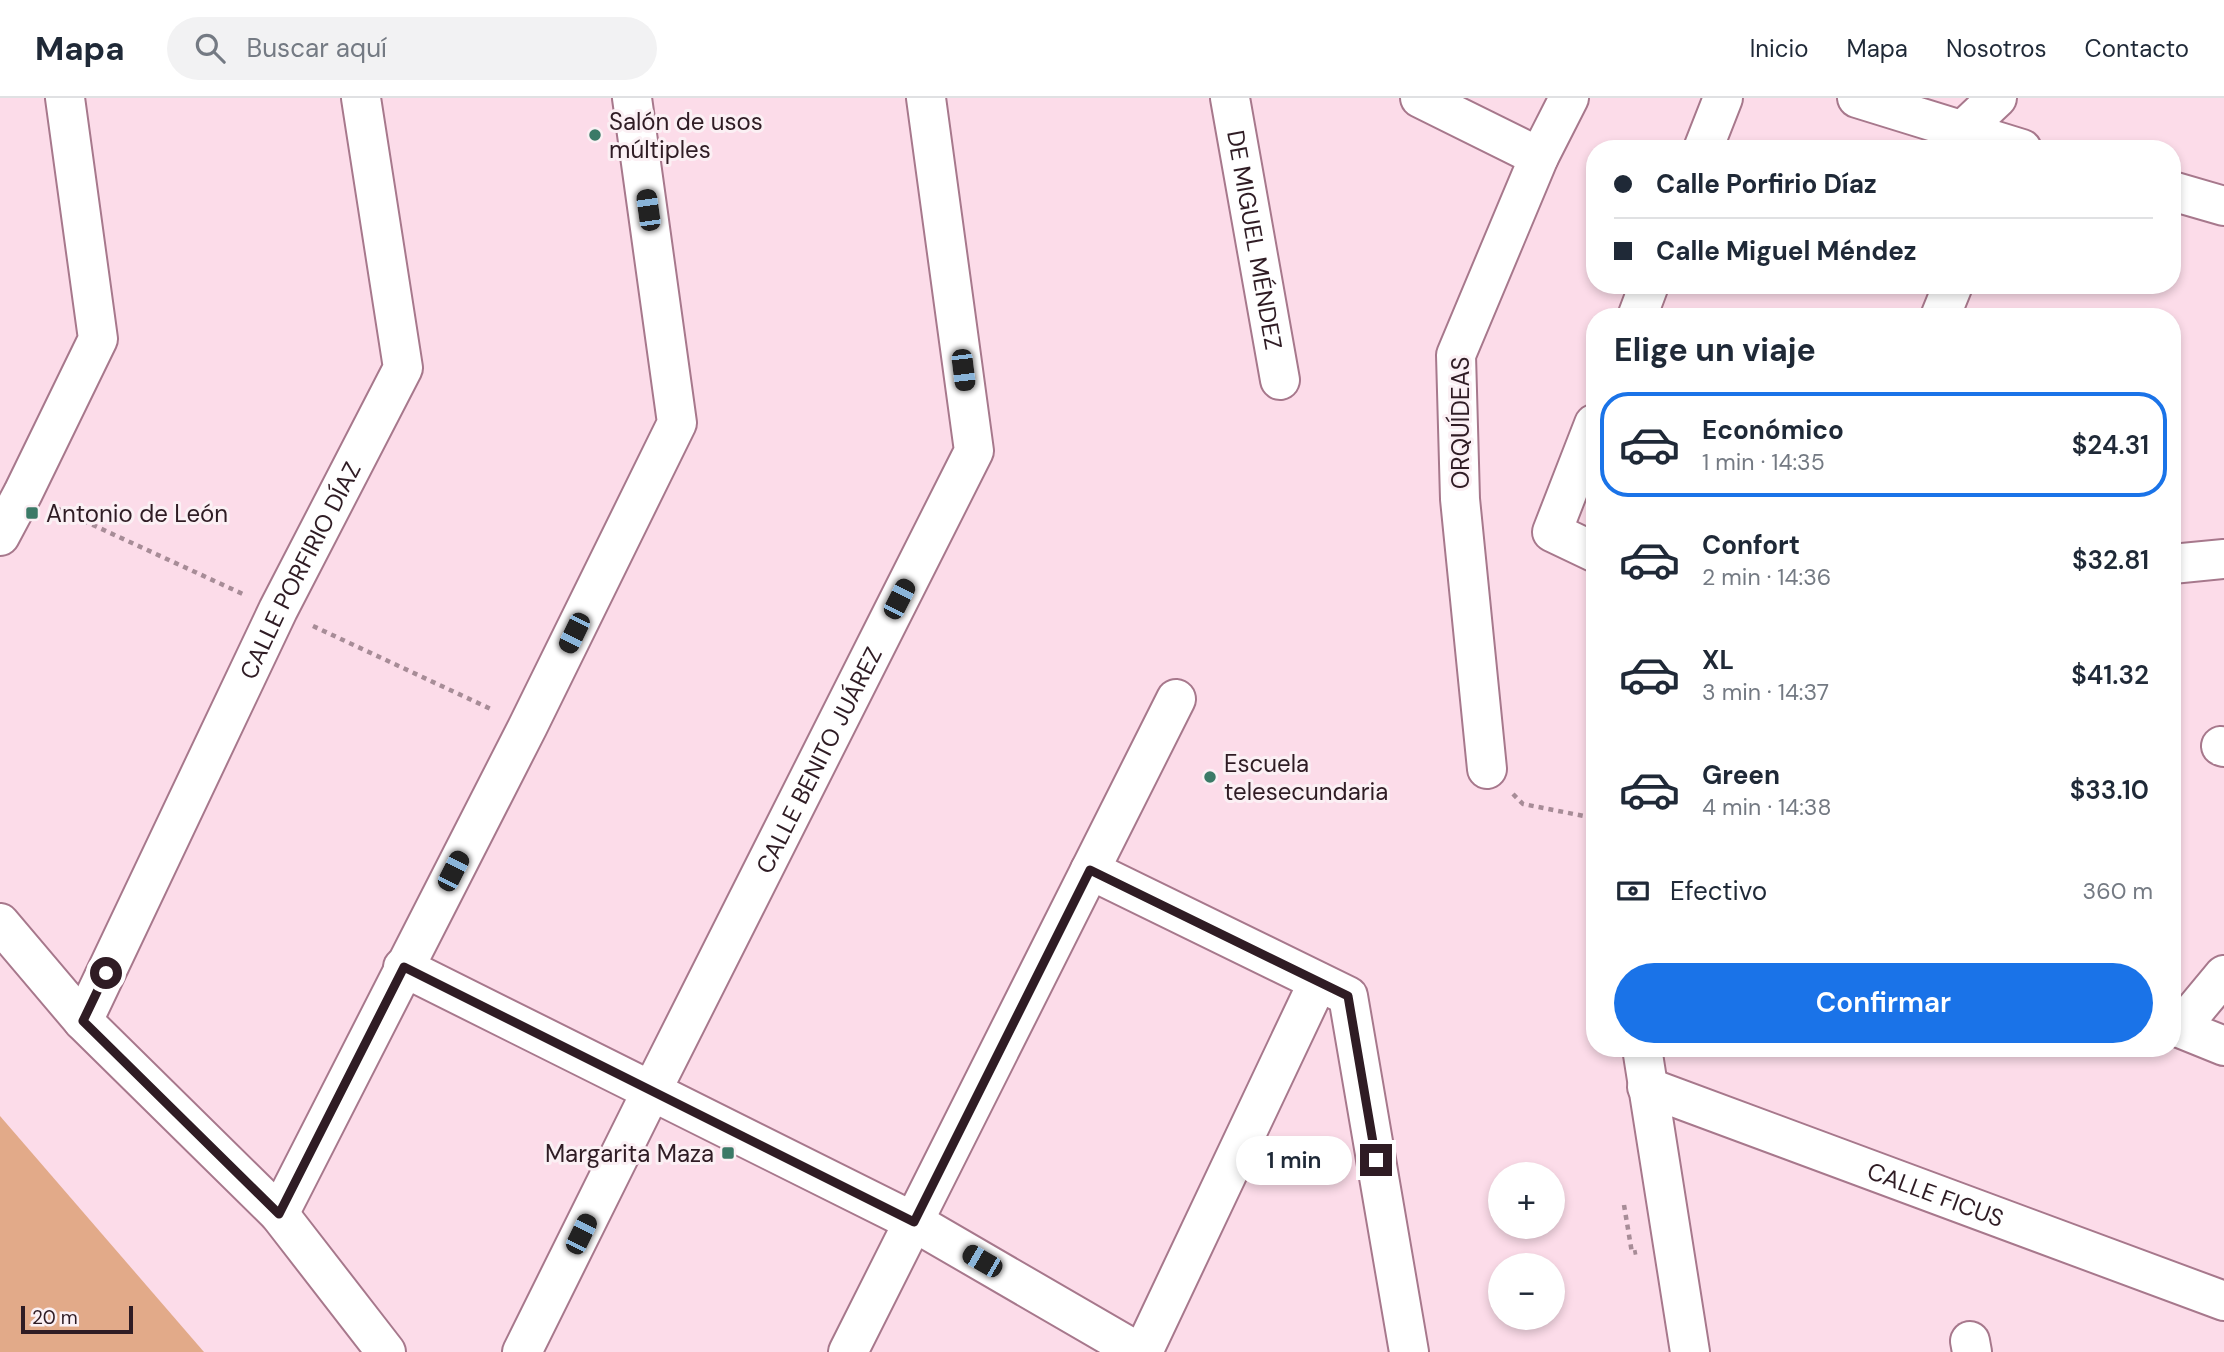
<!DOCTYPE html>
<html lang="es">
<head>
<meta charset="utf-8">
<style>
  :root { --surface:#fff; --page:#f2f2f3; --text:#1f2937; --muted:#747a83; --line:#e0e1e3; --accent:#1a73e8 }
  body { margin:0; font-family:"DM Sans",sans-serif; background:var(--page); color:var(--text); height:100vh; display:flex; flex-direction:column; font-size:26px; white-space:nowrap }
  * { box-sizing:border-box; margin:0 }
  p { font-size:23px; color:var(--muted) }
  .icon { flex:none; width:38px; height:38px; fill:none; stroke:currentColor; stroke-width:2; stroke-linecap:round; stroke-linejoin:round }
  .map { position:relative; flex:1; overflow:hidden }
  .drawer { position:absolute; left:1586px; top:210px; width:595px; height:749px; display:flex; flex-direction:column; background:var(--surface); border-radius:28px; box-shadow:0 4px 10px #0003 }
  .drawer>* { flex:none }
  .hud { position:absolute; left:1586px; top:42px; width:595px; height:154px; border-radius:28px; box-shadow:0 4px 10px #0003; display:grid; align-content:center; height:154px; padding:0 28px; background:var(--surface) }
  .buttons { position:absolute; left:1488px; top:1064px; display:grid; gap:14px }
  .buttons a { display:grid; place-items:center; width:77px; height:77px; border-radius:50%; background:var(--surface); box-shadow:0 4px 10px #0003; font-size:35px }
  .scale { position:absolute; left:21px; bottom:18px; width:112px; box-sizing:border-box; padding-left:7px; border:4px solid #2f1c24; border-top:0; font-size:19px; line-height:24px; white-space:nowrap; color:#2f1c24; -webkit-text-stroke:5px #fbf0f4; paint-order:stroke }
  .end { position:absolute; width:32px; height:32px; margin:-16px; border:9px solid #2f1c24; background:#fff; box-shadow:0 0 0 4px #fff }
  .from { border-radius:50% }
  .bubble { position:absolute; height:49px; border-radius:24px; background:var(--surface); box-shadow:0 4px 10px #0003; font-size:23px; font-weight:600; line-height:49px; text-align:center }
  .car { position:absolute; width:21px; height:42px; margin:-21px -10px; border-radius:9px; box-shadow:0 0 5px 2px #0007; background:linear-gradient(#222 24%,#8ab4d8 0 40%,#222 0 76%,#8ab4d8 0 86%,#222 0) }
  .hud b { display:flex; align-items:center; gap:24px; height:66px; font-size:26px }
  .hud b+b { border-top:2px solid var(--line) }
  .hud i { width:18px; height:18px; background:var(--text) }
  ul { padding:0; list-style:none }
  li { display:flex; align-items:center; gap:21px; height:105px; margin:0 14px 10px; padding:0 14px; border:4px solid transparent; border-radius:28px }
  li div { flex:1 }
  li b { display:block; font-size:26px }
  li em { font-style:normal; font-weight:600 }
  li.on { border-color:var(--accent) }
  li>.icon { width:63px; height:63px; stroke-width:1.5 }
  h2 { padding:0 28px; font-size:32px; line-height:84px }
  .pay { display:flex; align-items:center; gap:18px; height:77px; padding:0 28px; font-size:26px }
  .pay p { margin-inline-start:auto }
  .button { display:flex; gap:14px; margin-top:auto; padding:14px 28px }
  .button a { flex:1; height:80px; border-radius:42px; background:var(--accent); color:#fff; font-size:28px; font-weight:600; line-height:80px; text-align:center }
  header { display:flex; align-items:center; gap:42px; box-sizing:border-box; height:98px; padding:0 35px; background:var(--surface); border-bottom:2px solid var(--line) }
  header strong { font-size:33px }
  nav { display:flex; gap:38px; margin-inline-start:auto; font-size:24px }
  .search { width:490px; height:63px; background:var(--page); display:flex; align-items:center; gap:18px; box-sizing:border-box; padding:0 24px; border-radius:38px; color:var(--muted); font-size:26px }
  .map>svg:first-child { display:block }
</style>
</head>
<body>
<header>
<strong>Mapa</strong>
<div class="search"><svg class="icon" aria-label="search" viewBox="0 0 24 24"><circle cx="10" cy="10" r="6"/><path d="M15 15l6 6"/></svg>Buscar aquí</div>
<nav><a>Inicio</a><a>Mapa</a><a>Nosotros</a><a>Contacto</a></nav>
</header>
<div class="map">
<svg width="2224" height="1254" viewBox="0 0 2224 1254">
  <rect width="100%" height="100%" fill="#fcdce9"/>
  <path fill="#e2aa89" d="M 0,1018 L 204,1254 L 0,1254 Z"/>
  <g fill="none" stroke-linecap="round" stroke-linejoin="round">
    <defs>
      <g id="minor">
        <path id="s1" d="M 1230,0 L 1280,282"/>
        <path d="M 1420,0 L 1539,59"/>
        <path d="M 1857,0 L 2022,51"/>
        <path d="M 1962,33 L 1997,0"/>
        <path d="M 1703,51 L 1723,0"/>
        <path d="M 2172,93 L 2224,108"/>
        <path d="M 1637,219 L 1649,187"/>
        <path d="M 1940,219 L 1953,187"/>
        <path d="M 1594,326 L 1552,434 L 1594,454"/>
        <path d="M 0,438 L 23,395 L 98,241 L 65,0"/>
        <path d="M 2172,466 L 2224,461"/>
        <path d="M 2221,648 L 2224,649"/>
        <path d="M 1487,671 L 1460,401 L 1456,257 L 1539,59 L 1569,0"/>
        <path d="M 1090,772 L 1348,898 L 1409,1254"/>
        <path d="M 0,825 L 83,923 L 279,1116 L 386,1254"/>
        <path d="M 403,869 L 914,1124 L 1138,1254"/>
        <path id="s2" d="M 83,923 L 278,512 L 403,270 L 361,0"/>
        <path d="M 2172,927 L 2224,948"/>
        <path d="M 2180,930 L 2224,877"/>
        <path d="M 1642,950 L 1690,1254"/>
        <path id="s3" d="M 1647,989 L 2224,1203"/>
        <path d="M 279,1116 L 528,628 L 677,325 L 632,0"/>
        <path d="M 1970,1243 L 1972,1254"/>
        <path id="s4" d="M 522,1254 L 651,994 L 974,353 L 926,0"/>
        <path d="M 848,1254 L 1176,601"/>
        <path d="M 1143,1254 L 1318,884"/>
      </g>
    </defs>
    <use href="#minor" stroke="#a7788c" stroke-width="42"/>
    <g stroke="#a78c97" stroke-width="4.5" stroke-dasharray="5 5" stroke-linecap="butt">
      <path d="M 56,410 L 245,497"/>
      <path d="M 313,528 L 493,612"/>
      <path d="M 1513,696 L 1523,706 L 1594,720"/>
      <path d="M 1624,1107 L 1632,1155 L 1637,1154"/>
    </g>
    <use href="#minor" stroke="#fff" stroke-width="38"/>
  </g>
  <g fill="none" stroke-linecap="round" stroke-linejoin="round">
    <path stroke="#2f1c24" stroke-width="9" d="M 106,875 L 83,923 L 279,1116 L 404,869 L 914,1124 L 1090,772 L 1348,898 L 1376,1062"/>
  </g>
  <g fill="#3b7a67" stroke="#fbf0f4" stroke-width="2.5">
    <circle cx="595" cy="37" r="7"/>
    <rect x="25" y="408" width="14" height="14" rx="3.5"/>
    <circle cx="1210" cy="679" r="7"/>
    <rect x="721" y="1048" width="14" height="14" rx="3.5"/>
  </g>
  <g text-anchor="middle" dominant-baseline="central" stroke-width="6" stroke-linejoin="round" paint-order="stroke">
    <g font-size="24" fill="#2f1c24" stroke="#fbf0f4" text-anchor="start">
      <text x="609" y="23">Salón de usos<tspan x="609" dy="28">múltiples</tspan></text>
      <text x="46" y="415">Antonio de León</text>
      <text x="1224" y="665">Escuela<tspan x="1224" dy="28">telesecundaria</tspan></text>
      <text x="714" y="1055" text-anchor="end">Margarita Maza</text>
    </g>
    <g font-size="24" fill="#2f1c24" stroke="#fbf0f4">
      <text stroke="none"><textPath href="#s1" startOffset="144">DE MIGUEL MÉNDEZ</textPath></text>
      <text transform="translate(1460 325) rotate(-90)">ORQUÍDEAS</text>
      <text stroke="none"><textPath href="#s2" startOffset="500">CALLE PORFIRIO DÍAZ</textPath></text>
      <text stroke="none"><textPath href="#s4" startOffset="662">CALLE BENITO JUÁREZ</textPath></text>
      <text stroke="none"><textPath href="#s3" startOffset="308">CALLE FICUS</textPath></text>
    </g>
  </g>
</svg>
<div class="buttons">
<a>+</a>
<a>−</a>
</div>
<div class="scale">20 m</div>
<i class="end from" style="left:106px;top:875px"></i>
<i class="end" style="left:1376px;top:1062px"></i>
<div class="bubble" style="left:1236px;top:1038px;width:116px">1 min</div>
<i class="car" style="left:648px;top:112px;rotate:352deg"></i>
<i class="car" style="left:963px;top:272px;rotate:173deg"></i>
<i class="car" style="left:899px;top:501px;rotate:27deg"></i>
<i class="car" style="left:574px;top:535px;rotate:206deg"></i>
<i class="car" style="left:453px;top:773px;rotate:27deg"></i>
<i class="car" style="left:581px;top:1136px;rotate:26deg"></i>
<i class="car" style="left:982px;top:1163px;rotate:300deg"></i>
<div class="hud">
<b><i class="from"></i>Calle Porfirio Díaz</b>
<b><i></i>Calle Miguel Méndez</b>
</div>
<section class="drawer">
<h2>Elige un viaje</h2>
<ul>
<li class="on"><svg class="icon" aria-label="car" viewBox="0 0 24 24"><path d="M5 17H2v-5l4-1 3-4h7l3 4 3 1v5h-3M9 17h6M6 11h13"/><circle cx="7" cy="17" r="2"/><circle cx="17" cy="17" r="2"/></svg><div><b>Económico</b><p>1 min · 14:35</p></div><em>$24.31</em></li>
<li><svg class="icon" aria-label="car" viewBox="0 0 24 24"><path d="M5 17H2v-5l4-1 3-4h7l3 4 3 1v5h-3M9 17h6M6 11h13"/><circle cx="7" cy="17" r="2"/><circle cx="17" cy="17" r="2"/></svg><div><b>Confort</b><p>2 min · 14:36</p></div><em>$32.81</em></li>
<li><svg class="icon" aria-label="car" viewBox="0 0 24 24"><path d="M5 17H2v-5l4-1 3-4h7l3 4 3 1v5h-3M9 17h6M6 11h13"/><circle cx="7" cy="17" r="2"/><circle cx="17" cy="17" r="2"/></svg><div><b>XL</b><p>3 min · 14:37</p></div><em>$41.32</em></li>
<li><svg class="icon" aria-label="car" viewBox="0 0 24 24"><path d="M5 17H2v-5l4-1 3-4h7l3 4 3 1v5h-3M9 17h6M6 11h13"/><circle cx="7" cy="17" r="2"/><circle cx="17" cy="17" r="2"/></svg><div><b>Green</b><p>4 min · 14:38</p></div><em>$33.10</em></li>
</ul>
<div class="pay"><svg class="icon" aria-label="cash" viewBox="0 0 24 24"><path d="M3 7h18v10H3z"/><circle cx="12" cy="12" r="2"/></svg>Efectivo<p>360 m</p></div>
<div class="button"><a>Confirmar</a></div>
</section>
</div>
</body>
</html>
